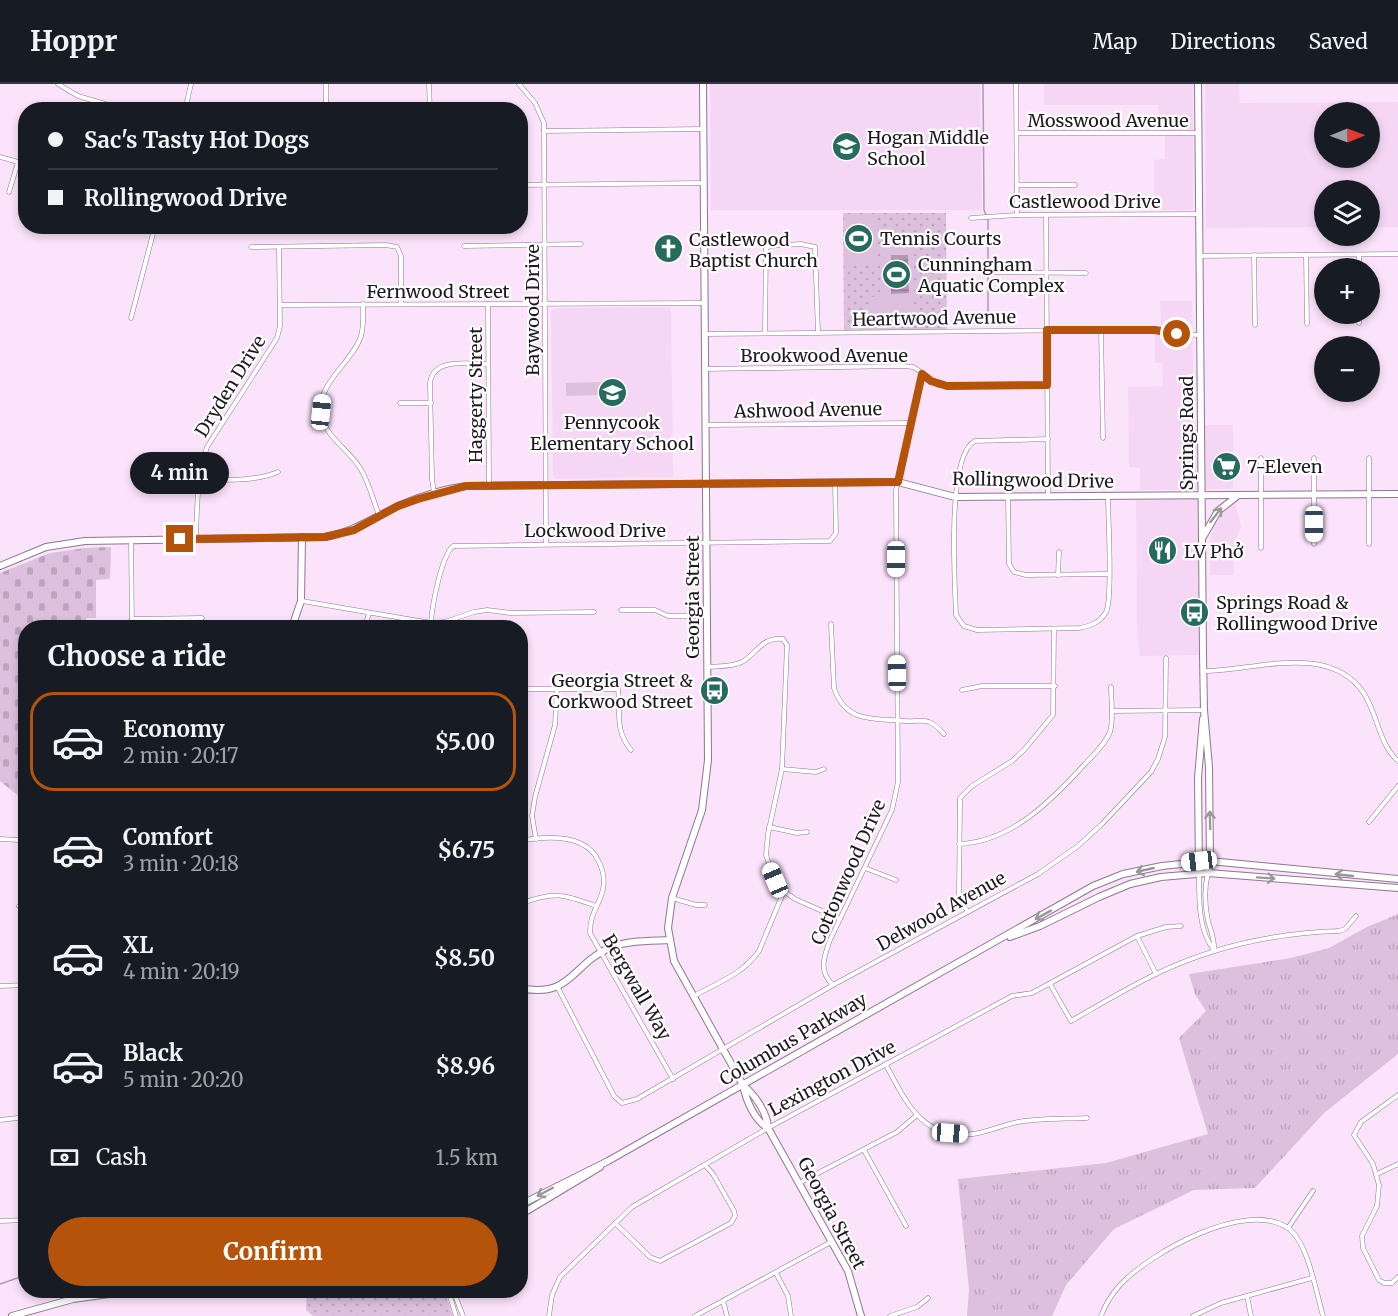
<!DOCTYPE html>
<html lang="en">
<head>
<meta charset="utf-8">
<style>
  :root { --surface:#171b24; --page:#20242c; --text:#f1f3f6; --muted:#9ea1a6; --line:#363941; --accent:#b45309 }
  body { margin:0; font-family:Merriweather,serif; background:var(--page); color:var(--text); height:100vh; display:flex; flex-direction:column; font-size:22px; white-space:nowrap }
  * { box-sizing:border-box; margin:0 }
  p { font-size:20px; color:var(--muted) }
  .icon { flex:none; width:33px; height:33px; fill:none; stroke:currentColor; stroke-width:2; stroke-linecap:round; stroke-linejoin:round }
  .map { position:relative; flex:1; overflow:hidden }
  .sheet { position:absolute; left:18px; top:536px; width:510px; height:678px; display:flex; flex-direction:column; background:var(--surface); border-radius:24px; box-shadow:0 3px 9px #0003 }
  .sheet>* { flex:none }
  .top-card { position:absolute; left:18px; top:18px; width:510px; height:132px; border-radius:24px; box-shadow:0 3px 9px #0003; display:grid; align-content:center; height:132px; padding:0 30px; background:var(--surface) }
  .needle { width:39px; rotate:89deg }
  .controls { position:absolute; left:1314px; top:18px; display:grid; gap:12px }
  .controls a { display:grid; place-items:center; width:66px; height:66px; border-radius:50%; background:var(--surface); box-shadow:0 3px 9px #0003; font-size:30px }
  .end { position:absolute; width:27px; height:27px; margin:-14px; border:8px solid #b45309; background:#fff; box-shadow:0 0 0 3px #fff }
  .from { border-radius:50% }
  .bubble { position:absolute; height:42px; border-radius:21px; background:var(--surface); box-shadow:0 3px 9px #0003; font-size:20px; font-weight:700; line-height:42px; text-align:center }
  .car { position:absolute; width:18px; height:36px; margin:-18px -9px; border-radius:8px; box-shadow:0 0 4px 2px #0007; background:linear-gradient(#fff 24%,#345 0 40%,#fff 0 76%,#345 0 86%,#fff 0) }
  .top-card b { display:flex; align-items:center; gap:21px; height:57px; font-size:22px }
  .top-card b+b { border-top:2px solid var(--line) }
  .top-card i { width:15px; height:15px; background:var(--text) }
  ul { padding:0; list-style:none }
  li { display:flex; align-items:center; gap:18px; height:99px; margin:0 12px 9px; padding:0 18px; border:3px solid transparent; border-radius:24px }
  li div { flex:1 }
  li b { display:block; font-size:22px }
  li em { font-style:normal; font-weight:700 }
  li.active { border-color:var(--accent) }
  li>.icon { width:54px; height:54px; stroke-width:1.5 }
  h2 { padding:0 30px; font-size:27px; line-height:72px }
  .pay { display:flex; align-items:center; gap:15px; height:66px; padding:0 30px; font-size:22px }
  .pay p { margin-inline-start:auto }
  .button { display:flex; gap:12px; margin-top:auto; padding:12px 30px }
  .button a { flex:1; height:69px; border-radius:36px; background:var(--accent); color:#fff; font-size:24px; font-weight:700; line-height:69px; text-align:center }
  header { display:flex; align-items:center; gap:36px; box-sizing:border-box; height:84px; padding:0 30px; background:var(--surface); border-bottom:2px solid var(--line) }
  header strong { font-size:28px }
  nav { display:flex; gap:33px; margin-inline-start:auto; font-size:21px }
  .map>svg:first-child { display:block }
</style>
</head>
<body>
<header>
<strong>Hoppr</strong>
<nav><a>Map</a><a>Directions</a><a>Saved</a></nav>
</header>
<div class="map">
<svg width="1398" height="1232" viewBox="0 0 1398 1232">
  <defs>
    <pattern id="grass-tufts" width="24" height="20" patternUnits="userSpaceOnUse" patternTransform="scale(1.5)"><rect width="24" height="20" fill="#ddc0dd"/><path d="M3 7l-1-3M5 7V3M7 7l1-3M15 17l-1-3M17 17v-4M19 17l1-3" fill="none" stroke="#bda4bd"/></pattern>
    <pattern id="cemetery-stones" width="16" height="16" patternUnits="userSpaceOnUse" patternTransform="scale(1.5)"><rect width="16" height="16" fill="#ddc0dd"/><path d="M2 7V4a2 2 0 0 1 4 0v3zM10 15v-3a2 2 0 0 1 4 0v3z" fill="#bda4bd"/></pattern>
    <pattern id="park-dots" width="8" height="8" patternUnits="userSpaceOnUse" patternTransform="scale(1.5)"><rect width="8" height="8" fill="#ddc0dd"/><path d="M2 2h.1M6 6h.1" fill="none" stroke="#bda4bd" stroke-width="1.8" stroke-linecap="round"/></pattern>
    <pattern id="water-rules" width="6" height="5" patternUnits="userSpaceOnUse" patternTransform="scale(1.5)"><rect width="6" height="5" fill="#b695b6"/><path d="M0 2.5h6" fill="none" stroke="#937993"/></pattern>
  </defs>
  <rect width="100%" height="100%" fill="#fbe3fb"/>
  <g fill="#f5d7f5" fill-rule="evenodd">
    <path d="M 710,0 L 980,0 L 982,126 L 711,126 Z"/>
    <path d="M 1044,0 L 1193,0 L 1193,126 L 1154,126 L 1154,76 L 1165,75 L 1165,53 L 1159,41 L 1158,21 L 1044,21 Z"/>
    <path d="M 1205,0 L 1239,0 L 1240,19 L 1398,18 L 1398,143 L 1370,143 L 1370,106 L 1324,106 L 1324,143 L 1206,144 ZM 1324,28 L 1370,28 L 1370,74 L 1324,74 Z"/>
    <path d="M 1160,217 L 1192,217 L 1194,341 L 1233,341 L 1233,405 L 1140,406 L 1140,384 L 1129,383 L 1128,303 L 1163,302 L 1162,279 L 1155,279 L 1155,251 L 1161,250 Z"/>
    <path d="M 671,223 L 673,393 L 556,395 L 553,393 L 551,226 L 556,224 Z"/>
    <path d="M 1201,412 L 1203,571 L 1140,572 L 1137,546 L 1136,413 Z"/>
    <path d="M 1235,419 L 1241,443 L 1233,461 L 1234,491 L 1210,491 L 1210,457 L 1212,445 L 1220,431 Z"/>
  </g>
  <path fill="url(#grass-tufts)" d="M 1398,830 L 1398,970 L 1324,1029 L 1255,1104 L 1194,1106 L 1114,1145 L 1066,1201 L 1052,1232 L 967,1232 L 969,1205 L 958,1095 L 1106,1079 L 1208,1050 L 1179,954 L 1206,927 L 1195,910 L 1189,890 L 1291,874 L 1329,864 L 1367,843 Z"/>
  <path fill="url(#cemetery-stones)" d="M 111,463 L 110,495 L 96,496 L 96,534 L 86,534 L 86,543 L 26,543 L 25,717 L 0,697 L 0,489 L 50,469 L 85,464 Z"/>
  <g fill="url(#park-dots)">
    <path d="M 843,129 L 946,129 L 947,248 L 844,249 Z"/>
    <path d="M 307,1206 L 444,1206 L 453,1232 L 313,1232 L 306,1226 Z"/>
  </g>
  <g fill="#ddc0dd">
    <rect x="844" y="130" width="31" height="49"/>
    <path d="M 884,157 L 914,157 L 914,220 L 919,221 L 920,232 L 872,232 L 872,213 L 879,213 L 880,210 L 880,171 L 884,170 Z"/>
    <path d="M 601,298 L 602,311 L 566,312 L 566,299 Z"/>
  </g>
  <path fill="url(#water-rules)" d="M 891,171 L 908,171 L 909,209 L 891,210 Z"/>
  <g fill="none" stroke-linecap="round" stroke-linejoin="round">
    <g stroke="#b695b6" stroke-width="1.5">
      <path d="M 983,0 L 984,126 L 988,136 L 988,240"/>
      <path d="M 0,1200 L 26,1191"/>
    </g>
    <defs>
      <g id="street">
        <path d="M 58,0 L 78,12 L 126,26"/>
        <path d="M 326,0 L 326,26"/>
        <path d="M 429,0 L 430,26"/>
        <path d="M 519,0 L 535,19 L 544,39 L 546,460"/>
        <path d="M 1016,0 L 1017,131"/>
        <path d="M 185,26 L 191,0"/>
        <path d="M 544,47 L 703,45"/>
        <path d="M 1017,49 L 1199,49"/>
        <path d="M 0,73 L 18,78 L 9,108"/>
        <path d="M 520,101 L 703,99"/>
        <path d="M 1017,101 L 1075,101"/>
        <path d="M 1046,131 L 1048,412"/>
        <path d="M 971,134 L 1017,131 L 1199,130"/>
        <path d="M 464,162 L 581,160"/>
        <path d="M 251,163 L 386,161 L 397,163 L 401,172 L 401,220"/>
        <path d="M 1254,171 L 1255,241"/>
        <path d="M 1306,171 L 1307,240"/>
        <path d="M 1359,171 L 1359,184"/>
        <path d="M 1200,172 L 1398,170"/>
        <path d="M 993,188 L 1086,189"/>
        <path d="M 363,220 C 363,231 364,242 361,252 C 352,280 314,300 322,333 C 327,354 349,366 360,384 C 369,398 373,416 379,431"/>
        <path d="M 488,220 L 489,401"/>
        <path d="M 280,221 L 704,219"/>
        <path d="M 1359,230 L 1359,239"/>
        <path d="M 131,234 L 155,142"/>
        <path d="M 1101,246 L 1103,354"/>
        <path d="M 765,249 L 766,165 L 769,162 L 801,160 L 815,163 L 818,249"/>
        <path d="M 705,250 L 1101,246 L 1155,246 L 1173,250 L 1200,251"/>
        <path d="M 705,285 L 902,282 L 914,283 L 938,301 L 1047,301"/>
        <path d="M 400,319 L 431,319"/>
        <path d="M 706,341 L 911,339"/>
        <path d="M 1048,355 L 975,357 C 946,371 955,500 956,531 L 964,542 L 977,546 L 1079,544 C 1090,542 1100,539 1106,528 C 1113,515 1108,433 1108,413"/>
        <path d="M 1314,374 L 1314,460"/>
        <path d="M 1369,374 L 1369,460"/>
        <path d="M 199,395 C 222,397 257,397 278,388"/>
        <path d="M 434,409 L 432,395 L 430,299 C 433,273 469,280 488,280"/>
        <path d="M 1008,414 L 1009,480 L 1014,488 L 1026,491 L 1109,490"/>
        <path d="M 196,454 C 197,424 197,392 207,363 L 277,254 L 280,242 L 279,163"/>
        <path d="M 131,456 L 132,543"/>
        <path d="M 1261,464 L 1261,374"/>
        <path d="M 1058,491 L 1059,468"/>
        <path d="M 302,517 L 431,539 L 445,538 L 474,528 L 487,526 L 511,529 L 594,528"/>
        <path d="M 621,526 L 655,526 L 668,532 L 706,532"/>
        <path d="M 132,535 L 202,534"/>
        <path d="M 431,539 C 432,522 441,473 453,462 L 830,457 L 836,449 L 835,398"/>
        <path d="M 831,540 L 834,604 C 846,640 875,634 905,637 C 913,638 922,635 929,638 C 935,640 940,646 944,650"/>
        <path d="M 365,543 L 369,529"/>
        <path d="M 708,583 C 719,582 732,583 742,578 C 758,569 762,552 783,555 L 787,561 L 782,685 L 768,750 L 766,771 L 775,796 L 784,807 L 795,815 L 840,835"/>
        <path d="M 1204,587 C 1254,587 1328,558 1363,608 C 1378,630 1378,659 1398,677"/>
        <path d="M 520,605 L 618,605 C 621,630 614,645 631,666"/>
        <path d="M 962,606 L 982,602 L 1055,602"/>
        <path d="M 1112,627 L 1204,626"/>
        <path d="M 782,685 L 816,688 L 824,685"/>
        <path d="M 1369,738 L 1398,702"/>
        <path d="M 769,743 L 797,749 L 807,748"/>
        <path d="M 0,755 L 19,756 L 24,753"/>
        <path d="M 536,755 L 532,732 L 535,713 L 555,641 L 557,605"/>
        <path d="M 520,757 C 547,752 586,749 599,778 C 603,786 605,795 603,805 C 599,823 590,828 590,849 L 673,995"/>
        <path d="M 959,760 C 1011,758 1051,717 1084,681 C 1093,671 1105,661 1110,648 C 1114,634 1111,617 1111,603"/>
        <path d="M 865,784 L 896,796"/>
        <path d="M 1199,789 C 1199,814 1198,847 1214,866"/>
        <path d="M 1208,789 C 1204,804 1205,822 1208,837 C 1211,847 1215,856 1214,866"/>
        <path d="M 672,814 L 696,821 L 705,821"/>
        <path d="M 520,820 C 554,807 563,810 596,822"/>
        <path d="M 19,822 L 26,825"/>
        <path d="M 968,828 L 962,818 L 959,810 L 960,714 L 972,702 L 1012,677 L 1024,666 L 1053,631 L 1054,545"/>
        <path d="M 1137,852 L 1166,843 L 1181,842"/>
        <path d="M 1050,900 L 1071,937 C 1099,921 1127,904 1156,890 C 1214,862 1275,849 1339,847 L 1345,845 L 1356,832"/>
        <path d="M 833,901 C 818,887 824,873 830,856 L 892,726 L 898,698 L 896,406 L 922,290"/>
        <path d="M 0,902 L 26,901"/>
        <path d="M 558,904 L 614,1012 L 622,1019 L 637,1015 L 833,901 L 1038,790 L 1078,762 L 1102,740 L 1151,688 L 1158,675 L 1165,653 L 1166,574"/>
        <path d="M 694,912 C 717,899 743,890 759,867 L 784,807"/>
        <path d="M 886,981 C 906,1018 922,1056 973,1050 C 988,1048 1002,1041 1018,1038 C 1040,1034 1064,1035 1087,1034"/>
        <path d="M 1398,1011 L 1361,1038 L 1354,1051 L 1373,1080 L 1379,1101 L 1377,1122 L 1362,1152 L 1363,1164 L 1379,1196 L 1384,1199 L 1392,1199 L 1398,1193"/>
        <path d="M 0,1036 L 26,1033"/>
        <path d="M 864,1066 L 906,1142"/>
        <path d="M 1377,1090 L 1398,1080"/>
        <path d="M 799,1099 L 897,1048 L 917,1031"/>
        <path d="M 0,1137 L 26,1136"/>
        <path d="M 615,1139 L 650,1173 L 660,1177 L 731,1139 L 735,1132 L 734,1127 L 713,1090 L 705,1081"/>
        <path d="M 1288,1144 L 1313,1107"/>
        <path d="M 776,1189 L 788,1212 L 791,1232"/>
        <path d="M 448,1206 L 456,1232"/>
        <path d="M 453,1206 L 463,1232"/>
        <path d="M 1247,1212 L 1251,1232"/>
        <path d="M 723,1217 L 727,1232"/>
        <path d="M 549,1232 L 552,1211 L 560,1193 L 632,1123 L 768,1044 L 1012,912 L 1032,909 L 1137,852 L 1156,890"/>
        <path d="M 695,1232 L 831,1158"/>
        <path d="M 890,1232 L 917,1223 L 928,1214"/>
        <path d="M 1101,1232 C 1105,1221 1112,1210 1120,1201 C 1150,1169 1245,1115 1288,1144 C 1308,1158 1316,1208 1323,1232"/>
        <path d="M 1193,1232 L 1221,1219 L 1312,1194"/>
      </g>
      <g id="secondary">
        <path d="M 703,0 L 708,676 L 702,726 L 672,814 L 668,844 L 674,877 L 743,1001 C 746,1016 754,1036 768,1044"/>
        <path d="M 1198,0 L 1203,571 L 1204,626 L 1209,683 L 1210,777 L 1208,789"/>
        <path d="M 1203,453 L 1218,427 L 1236,413"/>
        <path d="M 0,482 L 46,463 L 85,457 L 325,453 C 353,448 373,434 398,422 C 419,413 443,405 466,402 L 884,398 L 898,398 L 955,413 L 1398,410"/>
        <path d="M 292,543 L 301,517 L 302,453"/>
        <path d="M 1199,789 L 1198,694 L 1203,635"/>
        <path d="M 520,904 C 571,915 571,881 609,864 C 628,856 650,857 670,856"/>
        <path d="M 743,1001 C 755,1011 767,1028 768,1044 L 848,1187 L 861,1232"/>
      </g>
      <g id="primary">
        <path d="M 1010,853 L 1040,842 L 1099,813 L 1130,800 L 1161,793 L 1208,789 L 1398,804"/>
        <path d="M 520,1121 L 608,1077 L 1093,802 L 1123,790 L 1162,782 L 1210,777 L 1398,795"/>
        <path d="M 520,1131 L 600,1083"/>
        <path d="M 12,1232 L 73,1215 L 138,1206"/>
      </g>
    </defs>
    <use href="#street" stroke="#8e788e" stroke-width="5"/>
    <use href="#secondary" stroke="#8e788e" stroke-width="8"/>
    <use href="#primary" stroke="#8e788e" stroke-width="8"/>
    <use href="#street" stroke="#fff" stroke-width="4"/>
    <use href="#secondary" stroke="#fff" stroke-width="6"/>
    <use href="#primary" stroke="#fff" stroke-width="6"/>
  </g>
  <defs><path id="oneway-shaft" d="M-6 0H5M1.5-3L5.5 0L1.5 3" fill="none" stroke-width="1.6" stroke-linecap="round" stroke-linejoin="round" transform="scale(1.5)"/></defs>
  <g stroke="#9a979a">
    <use href="#oneway-shaft" transform="translate(1216 431) rotate(-52)"/>
    <use href="#oneway-shaft" transform="translate(1210 736) rotate(-91)"/>
    <use href="#oneway-shaft" transform="translate(1145 786) rotate(167)"/>
    <use href="#oneway-shaft" transform="translate(1344 791) rotate(-174)"/>
    <use href="#oneway-shaft" transform="translate(1266 794) rotate(4)"/>
    <use href="#oneway-shaft" transform="translate(1043 831) rotate(151)"/>
    <use href="#oneway-shaft" transform="translate(545 1108) rotate(152)"/>
  </g>
  <g fill="none" stroke-linecap="round" stroke-linejoin="round">
    <path stroke="#b45309" stroke-width="8" d="M 180,455 L 325,453 L 354,446 L 398,422 L 418,415 L 466,402 L 898,398 L 922,290 L 931,297 L 947,302 L 1047,301 L 1047,246 L 1155,246 L 1177,250"/>
  </g>
  <defs>
    <symbol id="school-disc" viewBox="-11 -11 22 22"><circle r="9.5" fill="#276b5e" stroke="#fff"/><path d="M0-5L7-2L0 1L-7-2ZM-4 1L0 2.5L4 1V4Q0 6-4 4Z" fill="#fff"/></symbol>
    <symbol id="stadium-disc" viewBox="-11 -11 22 22"><circle r="9.5" fill="#276b5e" stroke="#fff"/><path d="M0-5a6.5 5 0 1 0 0 10a6.5 5 0 1 0 0-10ZM-3.5-1.8h7v3.6h-7Z" fill="#fff"/></symbol>
    <symbol id="church-disc" viewBox="-11 -11 22 22"><circle r="9.5" fill="#276b5e" stroke="#fff"/><path d="M-1.2-6h2.4v3.5h3.3v2.4h-3.3V6h-2.4V-.1h-3.3v-2.4h3.3Z" fill="#fff"/></symbol>
    <symbol id="supermarket-disc" viewBox="-11 -11 22 22"><circle r="9.5" fill="#276b5e" stroke="#fff"/><path d="M-6-5.5h2.5l.6 2H6L4.5 2H-2.5L-4.4-4H-6ZM-1.5 3.2a1.3 1.3 0 1 0 .1 0ZM3 3.2a1.3 1.3 0 1 0 .1 0Z" fill="#fff"/></symbol>
    <symbol id="restaurant-disc" viewBox="-11 -11 22 22"><circle r="9.5" fill="#276b5e" stroke="#fff"/><path d="M-5-6h1v4h1v-4h1v4h1v-4h1v5L-1.5 .5V6h-2V.5L-5-1ZM5-6V6H3V1.5H1.5Q1.5-4 5-6Z" fill="#fff"/></symbol>
    <symbol id="bus-disc" viewBox="-11 -11 22 22"><circle r="9.5" fill="#276b5e" stroke="#fff"/><path d="M-5-6H5V4H4V6H2V4H-2V6H-4V4H-5ZM-3.5-4V0h7V-4ZM-3.5 1.2v1.5H-2V1.2ZM2 1.2v1.5H3.5V1.2Z" fill="#fff"/></symbol>
  </defs>
  <g fill-rule="evenodd">
    <use href="#school-disc" x="830" y="46" width="33" height="33"/>
    <use href="#stadium-disc" x="842" y="138" width="33" height="33"/>
    <use href="#church-disc" x="652" y="148" width="33" height="33"/>
    <use href="#stadium-disc" x="880" y="174" width="33" height="33"/>
    <use href="#school-disc" x="596" y="292" width="33" height="33"/>
    <use href="#supermarket-disc" x="1210" y="366" width="33" height="33"/>
    <use href="#restaurant-disc" x="1146" y="450" width="33" height="33"/>
    <use href="#bus-disc" x="1178" y="512" width="33" height="33"/>
    <use href="#bus-disc" x="698" y="590" width="33" height="33"/>
  </g>
  <g text-anchor="middle" dominant-baseline="central" stroke-width="4.5" stroke-linejoin="round" paint-order="stroke">
    <g font-size="18" fill="#1f171f" stroke="#fff">
      <text x="1108" y="36">Mosswood Avenue</text>
      <text x="1085" y="117">Castlewood Drive</text>
      <text x="438" y="207">Fernwood Street</text>
      <text transform="translate(532 226) rotate(-90)">Baywood Drive</text>
      <text transform="translate(934 234) rotate(-1)">Heartwood Avenue</text>
      <text x="824" y="271">Brookwood Avenue</text>
      <text transform="translate(230 302) rotate(-58)">Dryden Drive</text>
      <text transform="translate(475 311) rotate(-90)">Haggerty Street</text>
      <text transform="translate(808 326) rotate(-1)">Ashwood Avenue</text>
      <text transform="translate(1186 349) rotate(-90)">Springs Road</text>
      <text transform="translate(1033 396) rotate(1)">Rollingwood Drive</text>
      <text x="595" y="446">Lockwood Drive</text>
      <text transform="translate(692 513) rotate(-90)">Georgia Street</text>
      <text transform="translate(848 788) rotate(-66)">Cottonwood Drive</text>
      <text transform="translate(941 827) rotate(-29)">Delwood Avenue</text>
      <text transform="translate(637 903) rotate(60)">Bergwall Way</text>
      <text transform="translate(793 955) rotate(-30)">Columbus Parkway</text>
      <text transform="translate(832 994) rotate(-28)">Lexington Drive</text>
      <text transform="translate(832 1129) rotate(62)">Georgia Street</text>
    </g>
    <g font-size="18" fill="#1f171f" stroke="#fff" text-anchor="start">
      <text x="867" y="53">Hogan Middle<tspan x="867" dy="21">School</tspan></text>
      <text x="880" y="154">Tennis Courts</text>
      <text x="689" y="155">Castlewood<tspan x="689" dy="21">Baptist Church</tspan></text>
      <text x="918" y="180">Cunningham<tspan x="918" dy="21">Aquatic Complex</tspan></text>
      <text x="612" y="338" text-anchor="middle">Pennycook<tspan x="612" dy="21">Elementary School</tspan></text>
      <text x="1247" y="382">7-Eleven</text>
      <text x="1184" y="467">LV Phở</text>
      <text x="1216" y="518">Springs Road &amp;<tspan x="1216" dy="21">Rollingwood Drive</tspan></text>
      <text x="693" y="596" text-anchor="end">Georgia Street &amp;<tspan x="693" dy="21">Corkwood Street</tspan></text>
    </g>
  </g>
</svg>
<div class="controls">
<a><svg class="needle" viewBox="-14 -14 28 28"><path d="M0-13l5 13h-10z" fill="#e53935"/><path d="M0 13l5-13h-10z" fill="#9ea1a6"/></svg></a>
<a><svg class="icon" aria-label="layers" viewBox="0 0 24 24"><path d="M12 4l9 5-9 5-9-5zM3 14l9 5 9-5"/></svg></a>
<a>+</a>
<a>−</a>
</div>
<i class="end from" style="left:1177px;top:250px"></i>
<i class="end" style="left:180px;top:455px"></i>
<div class="bubble" style="left:130px;top:368px;width:99px">4 min</div>
<i class="car" style="left:321px;top:328px;rotate:6deg"></i>
<i class="car" style="left:1314px;top:440px;rotate:180deg"></i>
<i class="car" style="left:896px;top:475px;rotate:180deg"></i>
<i class="car" style="left:897px;top:589px;rotate:359deg"></i>
<i class="car" style="left:1199px;top:777px;rotate:263deg"></i>
<i class="car" style="left:775px;top:796px;rotate:337deg"></i>
<i class="car" style="left:950px;top:1049px;rotate:94deg"></i>
<div class="top-card">
<b><i class="from"></i>Sac's Tasty Hot Dogs</b>
<b><i></i>Rollingwood Drive</b>
</div>
<section class="sheet">
<h2>Choose a ride</h2>
<ul>
<li class="active"><svg class="icon" aria-label="car" viewBox="0 0 24 24"><path d="M5 17H2v-5l4-1 3-4h7l3 4 3 1v5h-3M9 17h6M6 11h13"/><circle cx="7" cy="17" r="2"/><circle cx="17" cy="17" r="2"/></svg><div><b>Economy</b><p>2 min · 20:17</p></div><em>$5.00</em></li>
<li><svg class="icon" aria-label="car" viewBox="0 0 24 24"><path d="M5 17H2v-5l4-1 3-4h7l3 4 3 1v5h-3M9 17h6M6 11h13"/><circle cx="7" cy="17" r="2"/><circle cx="17" cy="17" r="2"/></svg><div><b>Comfort</b><p>3 min · 20:18</p></div><em>$6.75</em></li>
<li><svg class="icon" aria-label="car" viewBox="0 0 24 24"><path d="M5 17H2v-5l4-1 3-4h7l3 4 3 1v5h-3M9 17h6M6 11h13"/><circle cx="7" cy="17" r="2"/><circle cx="17" cy="17" r="2"/></svg><div><b>XL</b><p>4 min · 20:19</p></div><em>$8.50</em></li>
<li><svg class="icon" aria-label="car" viewBox="0 0 24 24"><path d="M5 17H2v-5l4-1 3-4h7l3 4 3 1v5h-3M9 17h6M6 11h13"/><circle cx="7" cy="17" r="2"/><circle cx="17" cy="17" r="2"/></svg><div><b>Black</b><p>5 min · 20:20</p></div><em>$8.96</em></li>
</ul>
<div class="pay"><svg class="icon" aria-label="cash" viewBox="0 0 24 24"><path d="M3 7h18v10H3z"/><circle cx="12" cy="12" r="2"/></svg>Cash<p>1.5 km</p></div>
<div class="button"><a>Confirm</a></div>
</section>
</div>
</body>
</html>
